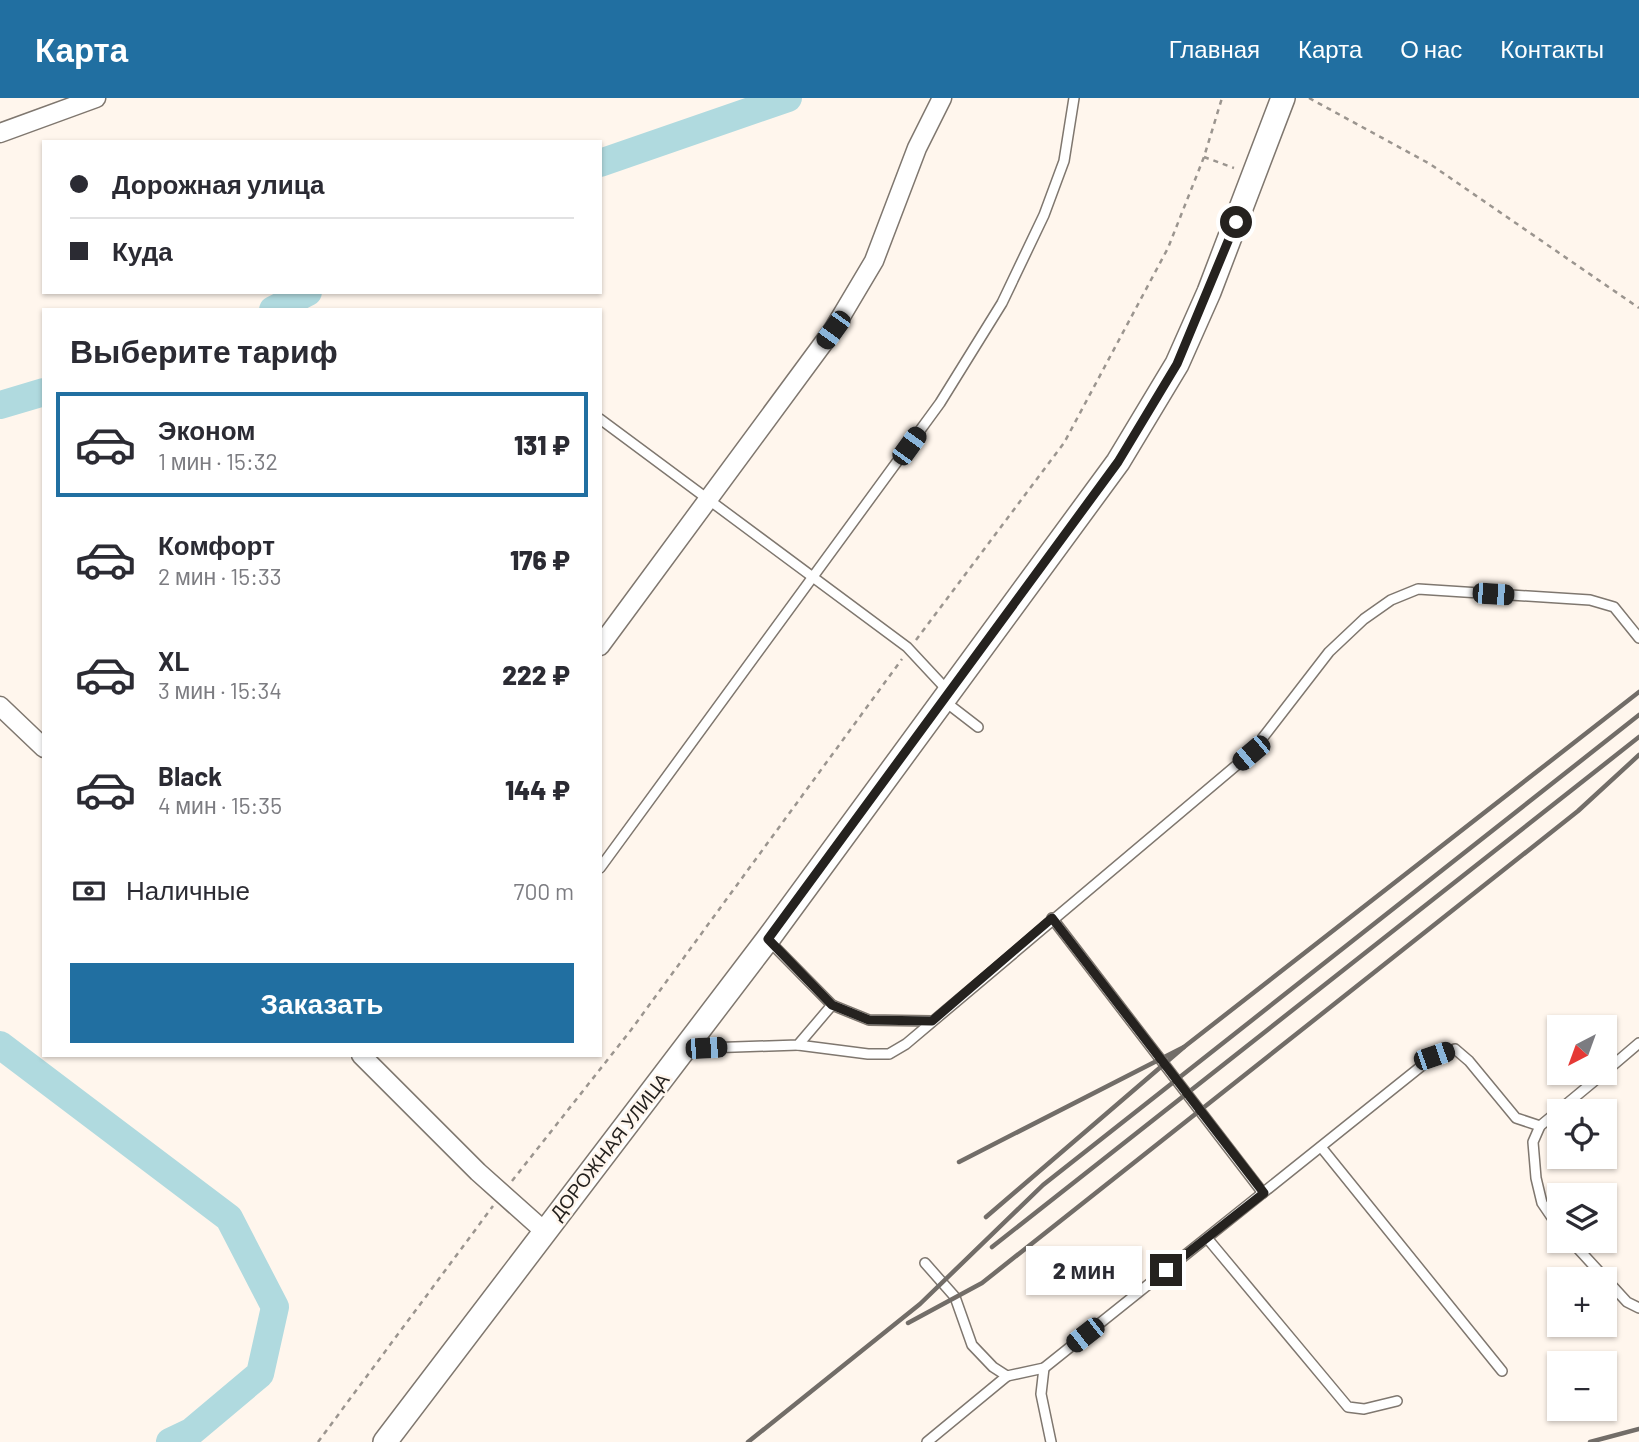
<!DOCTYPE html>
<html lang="ru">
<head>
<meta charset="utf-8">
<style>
  :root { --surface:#fff; --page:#f7f7f7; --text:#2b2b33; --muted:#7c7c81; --line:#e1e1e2; --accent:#216fa1 }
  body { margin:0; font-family:Barlow,sans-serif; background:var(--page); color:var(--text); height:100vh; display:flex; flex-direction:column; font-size:26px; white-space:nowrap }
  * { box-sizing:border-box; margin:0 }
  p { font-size:23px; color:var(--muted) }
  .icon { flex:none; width:38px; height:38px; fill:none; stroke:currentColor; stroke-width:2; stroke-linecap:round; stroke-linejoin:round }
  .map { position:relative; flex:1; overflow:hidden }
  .sheet { position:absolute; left:42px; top:210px; width:560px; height:749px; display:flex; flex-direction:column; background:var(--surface); border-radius:0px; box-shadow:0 2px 5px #0004 }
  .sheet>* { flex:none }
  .top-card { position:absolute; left:42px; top:42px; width:560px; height:154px; border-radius:0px; box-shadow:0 2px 5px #0004; display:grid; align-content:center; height:154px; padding:0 28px; background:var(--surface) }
  .needle { width:46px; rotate:221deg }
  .fabs { position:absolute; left:1547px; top:917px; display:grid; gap:14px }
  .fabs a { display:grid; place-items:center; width:70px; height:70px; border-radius:0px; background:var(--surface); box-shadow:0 2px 5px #0004; font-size:35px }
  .end { position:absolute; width:32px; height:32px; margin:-16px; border:9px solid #25221f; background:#fff; box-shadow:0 0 0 4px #fff }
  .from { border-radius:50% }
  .bubble { position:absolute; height:49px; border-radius:0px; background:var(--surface); box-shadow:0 2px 5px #0004; font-size:23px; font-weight:800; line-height:49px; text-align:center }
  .car { position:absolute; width:21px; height:42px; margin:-21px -10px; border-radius:9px; box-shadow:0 0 5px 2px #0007; background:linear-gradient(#222 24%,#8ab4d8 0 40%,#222 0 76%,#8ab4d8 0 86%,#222 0) }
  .top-card b { display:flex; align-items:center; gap:24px; height:66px; font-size:26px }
  .top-card b+b { border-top:2px solid var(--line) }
  .top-card i { width:18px; height:18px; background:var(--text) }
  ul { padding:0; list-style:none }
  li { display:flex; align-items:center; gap:21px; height:105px; margin:0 14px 10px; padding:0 14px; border:4px solid transparent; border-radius:0px }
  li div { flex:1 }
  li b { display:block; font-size:26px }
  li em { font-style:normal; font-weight:800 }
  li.current { border-color:var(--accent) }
  li>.icon { width:63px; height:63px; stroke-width:1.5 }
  h2 { padding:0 28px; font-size:32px; line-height:84px }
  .pay { display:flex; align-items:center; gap:18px; height:77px; padding:0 28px; font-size:26px }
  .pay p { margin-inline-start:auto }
  .action { display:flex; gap:14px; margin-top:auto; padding:14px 28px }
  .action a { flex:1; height:80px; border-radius:0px; background:var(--accent); color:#fff; font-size:28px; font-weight:800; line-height:80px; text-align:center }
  header { display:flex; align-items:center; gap:42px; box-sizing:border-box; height:98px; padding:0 35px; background:var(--accent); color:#fff }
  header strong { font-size:33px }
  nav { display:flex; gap:38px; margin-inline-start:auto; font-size:24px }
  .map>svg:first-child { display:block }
</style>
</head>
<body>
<header>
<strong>Карта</strong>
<nav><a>Главная</a><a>Карта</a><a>О нас</a><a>Контакты</a></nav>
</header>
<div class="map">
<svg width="1639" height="1344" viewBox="0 0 1639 1344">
  <rect width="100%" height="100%" fill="#fff6ed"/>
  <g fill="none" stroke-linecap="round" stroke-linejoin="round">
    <g stroke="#b0dadf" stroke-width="28">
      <path d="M 600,65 L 788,0"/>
      <path d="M 273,212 L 308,194"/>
      <path d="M 0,307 L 44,294"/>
      <path d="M 0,947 L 229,1120 L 275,1209 L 260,1276 L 191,1334 L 170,1344"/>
    </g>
    <defs>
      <g id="service">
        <path d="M 600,321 L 907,549 L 948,593"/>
        <path d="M 943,602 L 978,629"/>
        <path d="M 600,770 L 940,305 L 1002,205 L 1044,117 L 1064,63 L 1074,0"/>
        <path d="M 1052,820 L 1263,1095"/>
        <path d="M 832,907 L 869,922 L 932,923"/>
        <path d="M 692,943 L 706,950 L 798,947 L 832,907 L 769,843"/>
        <path d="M 798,947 L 868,956 L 889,956 L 906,946 L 1251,655 L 1329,554 L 1364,521 L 1391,502 L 1418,491 L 1590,502 L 1614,509 L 1639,540"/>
        <path d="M 1605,974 L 1639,945"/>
        <path d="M 1321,1049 L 1502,1273"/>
        <path d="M 1559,1130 L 1542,1105 L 1536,1080 L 1533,1044 L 1540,1028 L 1604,975"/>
        <path d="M 1207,1140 L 1348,1309 L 1364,1311 L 1397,1303"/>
        <path d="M 1571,1143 L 1627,1204 L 1639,1210"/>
        <path d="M 925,1165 L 955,1199 L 972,1247 L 993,1269 L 1007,1278 L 1044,1270 L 1434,958 L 1455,951 L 1469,963 L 1516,1020 L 1540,1028"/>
        <path d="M 1044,1270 L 1041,1296 L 1051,1344"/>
        <path d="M 927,1344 L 1007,1278"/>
      </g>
      <g id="minor">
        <path d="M 0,35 L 96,0"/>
        <path d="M 600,548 L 833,232 L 874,163 L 917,50 L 942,0"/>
        <path d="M 0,608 L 44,650"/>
        <path d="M 361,957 L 478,1074 L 543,1132"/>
      </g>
      <path id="tertiary" d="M 385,1344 L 768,841 L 1118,364 L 1177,266 L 1209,194 L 1283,0"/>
    </defs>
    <use href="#service" stroke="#7f776f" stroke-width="12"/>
    <use href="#minor" stroke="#7f776f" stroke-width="21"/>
    <use href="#tertiary" stroke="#7f776f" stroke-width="26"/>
    <g stroke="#9b958f" stroke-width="2.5" stroke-dasharray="5 5" stroke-linecap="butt">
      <path d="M 1309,0 L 1430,66 L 1639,210"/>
      <path d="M 1204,59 L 1234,70"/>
      <path d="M 916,542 L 1064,345 L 1168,150 L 1204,59 L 1222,0"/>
      <path d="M 512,1083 L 631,932 L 902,561"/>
      <path d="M 318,1344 L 493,1108"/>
    </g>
    <use href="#service" stroke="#fff" stroke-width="9"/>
    <use href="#minor" stroke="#fff" stroke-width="18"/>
    <use href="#tertiary" stroke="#fff" stroke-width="23"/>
    <g stroke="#726d68" stroke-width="4.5">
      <path d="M 1184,949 L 1639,594"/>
      <path d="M 959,1064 L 1184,949 L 986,1119"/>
      <path d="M 992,1149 L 1639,639"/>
      <path d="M 908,1225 L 982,1185 L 1578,713 L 1639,657"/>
      <path d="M 748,1344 L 920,1206 L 1043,1087 L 1639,617"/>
      <path d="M 1590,1344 L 1639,1331"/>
    </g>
  </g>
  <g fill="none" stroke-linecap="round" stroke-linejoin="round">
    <path stroke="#25221f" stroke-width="9" d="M 1166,1172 L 1264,1095 L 1052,820 L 932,923 L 869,922 L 832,907 L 768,841 L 1118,364 L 1177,266 L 1236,124"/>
  </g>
  <g text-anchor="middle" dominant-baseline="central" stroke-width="5" stroke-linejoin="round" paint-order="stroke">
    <g font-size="19" fill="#25221f" stroke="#fff6ed">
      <text transform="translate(609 1048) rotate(-52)">ДОРОЖНАЯ УЛИЦА</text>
    </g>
  </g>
</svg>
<div class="fabs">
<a><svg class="needle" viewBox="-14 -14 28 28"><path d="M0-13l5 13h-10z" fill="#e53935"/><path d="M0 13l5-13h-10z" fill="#7c7c81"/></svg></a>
<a><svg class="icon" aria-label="locate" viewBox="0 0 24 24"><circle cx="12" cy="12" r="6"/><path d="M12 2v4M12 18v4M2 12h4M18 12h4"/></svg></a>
<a><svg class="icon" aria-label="layers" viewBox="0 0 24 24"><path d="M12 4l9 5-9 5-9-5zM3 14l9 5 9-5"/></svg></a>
<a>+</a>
<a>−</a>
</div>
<i class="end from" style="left:1236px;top:124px"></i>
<i class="end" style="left:1166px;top:1172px"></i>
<div class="bubble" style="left:1026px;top:1148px;width:116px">2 мин</div>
<i class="car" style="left:833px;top:232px;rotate:216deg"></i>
<i class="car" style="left:909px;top:348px;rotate:36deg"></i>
<i class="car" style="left:1493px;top:496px;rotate:94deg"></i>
<i class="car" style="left:1251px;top:655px;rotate:230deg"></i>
<i class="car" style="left:706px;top:950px;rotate:87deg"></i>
<i class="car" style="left:1434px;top:958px;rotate:71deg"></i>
<i class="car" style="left:1085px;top:1237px;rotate:232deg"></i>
<div class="top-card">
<b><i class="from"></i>Дорожная улица</b>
<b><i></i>Куда</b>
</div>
<section class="sheet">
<h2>Выберите тариф</h2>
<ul>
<li class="current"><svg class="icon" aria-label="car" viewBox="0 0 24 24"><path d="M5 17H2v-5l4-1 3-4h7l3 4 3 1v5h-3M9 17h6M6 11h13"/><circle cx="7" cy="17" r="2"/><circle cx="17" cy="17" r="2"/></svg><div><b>Эконом</b><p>1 мин · 15:32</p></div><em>131 ₽</em></li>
<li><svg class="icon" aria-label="car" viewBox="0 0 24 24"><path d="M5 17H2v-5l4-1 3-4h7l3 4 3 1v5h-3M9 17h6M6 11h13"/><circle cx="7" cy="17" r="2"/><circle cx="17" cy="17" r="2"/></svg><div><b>Комфорт</b><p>2 мин · 15:33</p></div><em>176 ₽</em></li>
<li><svg class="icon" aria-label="car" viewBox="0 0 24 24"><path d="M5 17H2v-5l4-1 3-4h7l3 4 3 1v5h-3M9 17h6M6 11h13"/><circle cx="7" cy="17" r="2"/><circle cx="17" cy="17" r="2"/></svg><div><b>XL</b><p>3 мин · 15:34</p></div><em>222 ₽</em></li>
<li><svg class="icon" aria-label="car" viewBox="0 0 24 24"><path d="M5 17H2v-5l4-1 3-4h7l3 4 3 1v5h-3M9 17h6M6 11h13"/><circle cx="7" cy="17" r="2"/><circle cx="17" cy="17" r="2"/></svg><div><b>Black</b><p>4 мин · 15:35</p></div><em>144 ₽</em></li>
</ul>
<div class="pay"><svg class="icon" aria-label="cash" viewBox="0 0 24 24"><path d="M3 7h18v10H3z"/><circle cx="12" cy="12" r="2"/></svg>Наличные<p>700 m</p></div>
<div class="action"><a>Заказать</a></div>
</section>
</div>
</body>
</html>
